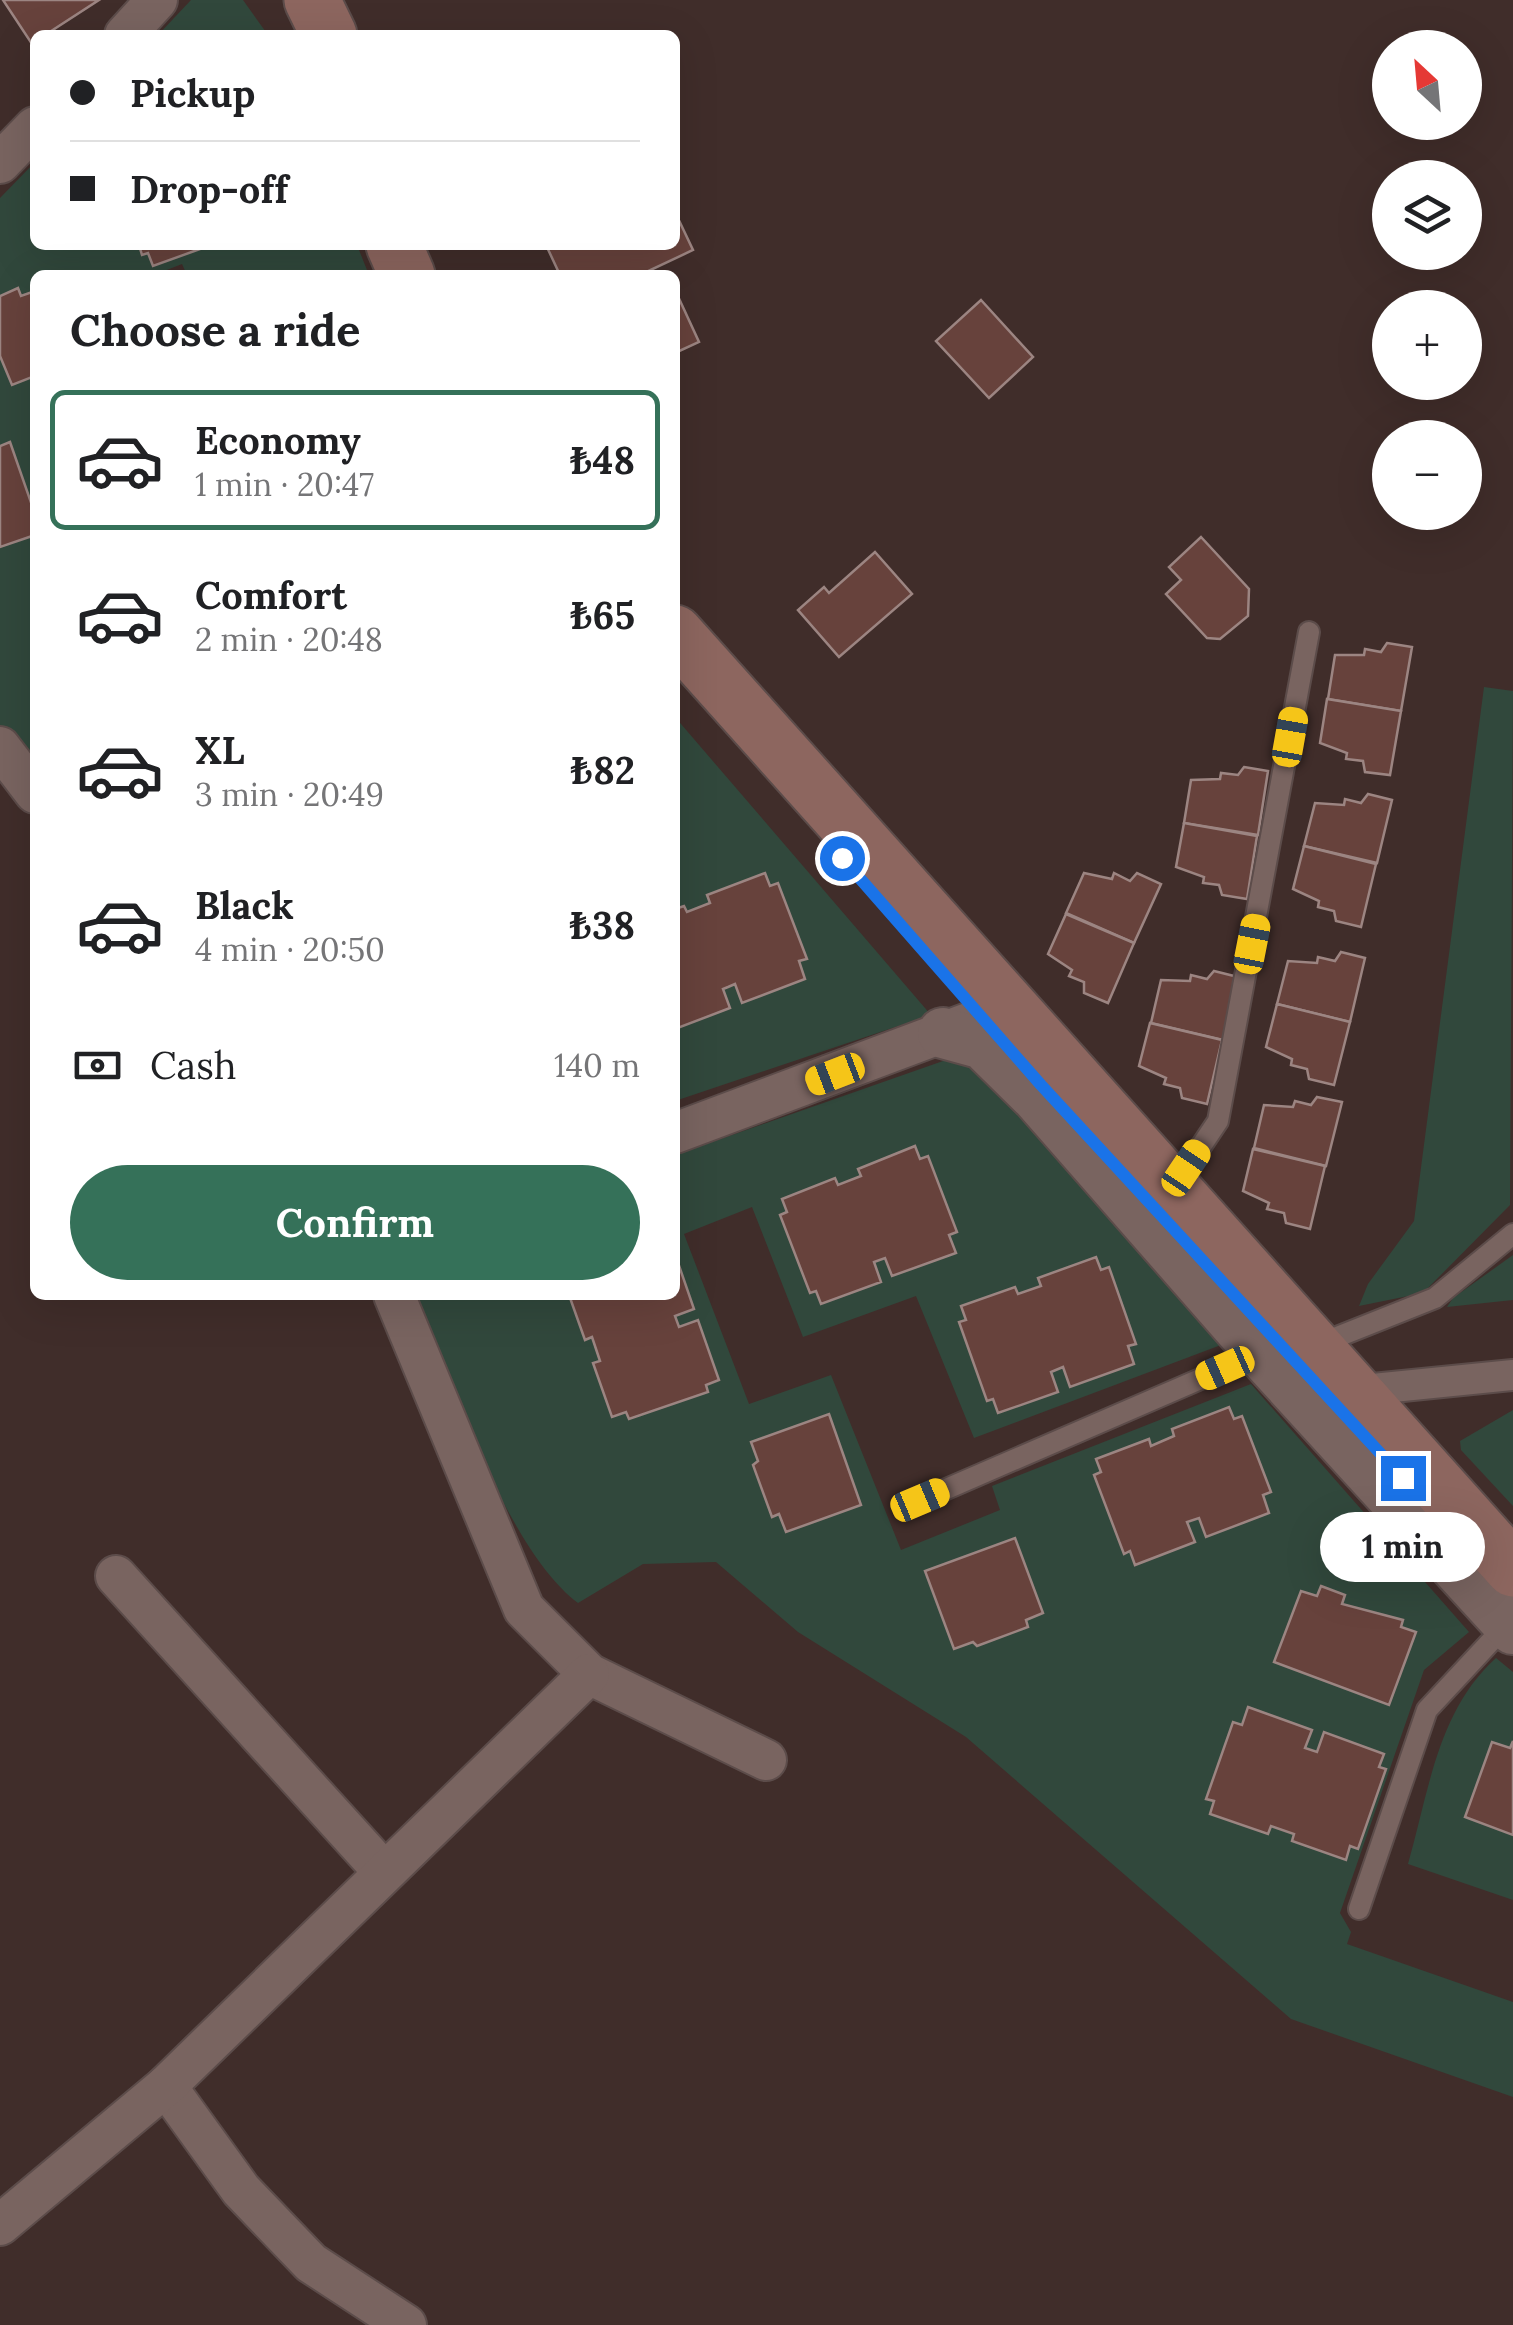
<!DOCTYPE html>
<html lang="en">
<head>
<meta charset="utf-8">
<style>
  :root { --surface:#fff; --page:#f2f2f2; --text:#202124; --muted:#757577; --line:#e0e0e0; --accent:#357159 }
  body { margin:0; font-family:Lora,serif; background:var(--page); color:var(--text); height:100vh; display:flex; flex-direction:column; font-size:38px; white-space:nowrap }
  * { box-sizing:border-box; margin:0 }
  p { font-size:32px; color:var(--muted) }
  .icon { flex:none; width:55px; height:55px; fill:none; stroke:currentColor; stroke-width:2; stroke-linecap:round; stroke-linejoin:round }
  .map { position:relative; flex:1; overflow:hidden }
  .panel { position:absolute; left:30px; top:270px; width:650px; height:1030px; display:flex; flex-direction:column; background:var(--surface); border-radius:15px; box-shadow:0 10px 40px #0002 }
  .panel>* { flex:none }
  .hud { position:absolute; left:30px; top:30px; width:650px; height:220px; border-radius:15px; box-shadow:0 10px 40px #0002; display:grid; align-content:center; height:220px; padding:0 40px; background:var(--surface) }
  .needle { width:65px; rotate:334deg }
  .controls { position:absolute; left:1372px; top:30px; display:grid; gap:20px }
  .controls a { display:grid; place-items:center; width:110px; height:110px; border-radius:50%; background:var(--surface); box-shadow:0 10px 40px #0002; font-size:50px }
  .end { position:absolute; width:45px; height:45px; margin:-22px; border:12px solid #1a73e8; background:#fff; box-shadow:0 0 0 5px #fff }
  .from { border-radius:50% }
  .bubble { position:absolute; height:70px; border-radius:35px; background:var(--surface); box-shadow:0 10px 40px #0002; font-size:32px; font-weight:800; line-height:70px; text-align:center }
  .car { position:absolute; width:30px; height:60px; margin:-30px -15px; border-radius:12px; box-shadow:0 0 8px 2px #0007; background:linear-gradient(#f5c518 24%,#345 0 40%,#f5c518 0 76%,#345 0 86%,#f5c518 0) }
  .hud b { display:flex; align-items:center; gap:35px; height:95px; font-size:38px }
  .hud b+b { border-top:2px solid var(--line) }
  .hud i { width:25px; height:25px; background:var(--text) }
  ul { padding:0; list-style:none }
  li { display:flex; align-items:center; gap:30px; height:140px; margin:0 20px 15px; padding:0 20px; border:5px solid transparent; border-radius:15px }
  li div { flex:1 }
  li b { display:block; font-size:38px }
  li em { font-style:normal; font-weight:800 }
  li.current { border-color:var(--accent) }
  li>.icon { width:90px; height:90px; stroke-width:1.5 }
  h2 { padding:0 40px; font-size:45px; line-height:120px }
  .pay { display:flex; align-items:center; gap:25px; height:110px; padding:0 40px; font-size:38px }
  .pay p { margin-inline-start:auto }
  .primary-button { display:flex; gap:20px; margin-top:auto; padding:20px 40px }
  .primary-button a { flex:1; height:115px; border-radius:60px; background:var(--accent); color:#fff; font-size:40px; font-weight:800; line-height:115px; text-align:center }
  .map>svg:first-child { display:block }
</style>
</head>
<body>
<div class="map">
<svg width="1513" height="2325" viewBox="0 0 1513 2325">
  <rect width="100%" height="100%" fill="#402d2a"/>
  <g fill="#31483c">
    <path d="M 191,0 L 243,0 L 268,35 L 158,35 Z"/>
    <path d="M 35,162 L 35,245 L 357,245 L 369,275 L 187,275 L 182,264 L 154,275 L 35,275 L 35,775 L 0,728 L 0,198 Z"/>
    <path d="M 1484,687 L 1513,691 L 1510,1205 L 1423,1293 L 1359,1306 L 1368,1284 L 1414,1221 Z"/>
    <path d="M 675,717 L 931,1015 L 675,1101 Z"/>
    <path d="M 960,1059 L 980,1072 L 1221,1345 L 974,1438 L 916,1296 L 803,1337 L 752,1207 L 684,1234 L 749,1404 L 831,1375 L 901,1550 L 1000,1510 L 992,1486 L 1251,1384 L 1469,1632 L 1424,1670 L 1340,1913 L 1351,1932 L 1347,1944 L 1513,2002 L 1513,2097 L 1291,2019 L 966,1737 L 798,1632 L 716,1562 L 643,1564 L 578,1603 C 507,1550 450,1379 416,1295 L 675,1295 L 675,1155 L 943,1061 Z"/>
    <path d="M 1513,1255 L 1513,1300 L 1447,1307 L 1453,1298 Z"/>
    <path d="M 1513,1410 L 1513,1506 L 1461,1450 L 1460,1441 Z"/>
    <path d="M 1496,1658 L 1513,1672 L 1513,1900 L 1408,1864 C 1429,1790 1438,1710 1496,1658 Z"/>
  </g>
  <g fill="#67423c" stroke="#9c8582" stroke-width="2.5">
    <path d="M 3,0 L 99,0 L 45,35 L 35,35 L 32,44 Z"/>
    <path d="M 675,212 L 693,250 L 640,275 L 560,275 L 546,245 L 675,245 Z"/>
    <path d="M 139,245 L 211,245 L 153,266 L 148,253 L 142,255 Z"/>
    <path d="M 18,288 L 21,296 L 35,291 L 35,376 L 12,385 L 0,356 L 0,296 Z"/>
    <path d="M 676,292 L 699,342 L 675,353 L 675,293 Z"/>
    <path d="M 981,300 L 1033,357 L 989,398 L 936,341 Z"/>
    <path d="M 10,442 L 35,514 L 35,535 L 0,547 L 0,446 Z"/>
    <path d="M 1201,537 L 1249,589 L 1248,616 L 1220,639 L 1207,638 L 1166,594 L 1181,580 L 1169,567 Z"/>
    <path d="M 875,552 L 912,594 L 839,657 L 798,610 L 824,587 L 829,593 Z"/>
    <path d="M 1387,643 L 1412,647 L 1401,711 L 1328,699 L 1335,655 L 1364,655 L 1365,649 L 1381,652 Z"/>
    <path d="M 1327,699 L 1401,711 L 1390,775 L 1365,772 L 1363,761 L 1346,759 L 1347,753 L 1320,743 Z"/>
    <path d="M 1244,767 L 1268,771 L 1258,835 L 1184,823 L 1191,780 L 1220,779 L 1221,773 L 1238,775 Z"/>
    <path d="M 1368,794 L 1392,800 L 1377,863 L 1304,846 L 1315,803 L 1344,805 L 1345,799 L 1361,803 Z"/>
    <path d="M 1184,823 L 1257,836 L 1247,899 L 1222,895 L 1219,885 L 1203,883 L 1204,877 L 1176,867 Z"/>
    <path d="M 1304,846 L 1376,864 L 1361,927 L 1336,921 L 1334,911 L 1318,907 L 1319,901 L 1293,889 Z"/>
    <path d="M 765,873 L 770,886 L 778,883 L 807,959 L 799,961 L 805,979 L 742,1003 L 735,984 L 728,987 L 723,989 L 730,1008 L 675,1029 L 675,909 L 684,906 L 687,912 L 710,903 L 707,895 Z"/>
    <path d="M 1084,873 L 1112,879 L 1114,873 L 1130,881 L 1137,873 L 1161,884 L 1134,943 L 1066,913 Z"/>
    <path d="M 1066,914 L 1134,943 L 1108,1003 L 1084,993 L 1084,982 L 1069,976 L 1072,970 L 1048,954 Z"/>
    <path d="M 1341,952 L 1365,958 L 1350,1022 L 1277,1004 L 1288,961 L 1317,963 L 1318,957 L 1335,961 Z"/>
    <path d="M 1214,971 L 1238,977 L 1223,1040 L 1151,1023 L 1161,980 L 1190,981 L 1191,975 L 1207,979 Z"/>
    <path d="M 1277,1004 L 1350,1022 L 1334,1085 L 1309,1079 L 1307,1069 L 1291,1065 L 1292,1059 L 1266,1047 Z"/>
    <path d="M 1150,1023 L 1222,1040 L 1207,1104 L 1182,1098 L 1180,1088 L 1164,1084 L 1166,1078 L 1139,1066 Z"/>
    <path d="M 1317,1097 L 1342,1102 L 1326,1166 L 1254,1148 L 1264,1105 L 1293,1107 L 1295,1101 L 1311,1105 Z"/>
    <path d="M 915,1146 L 920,1159 L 928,1156 L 957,1232 L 949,1235 L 956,1253 L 892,1276 L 885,1258 L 874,1262 L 881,1282 L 821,1304 L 816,1291 L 810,1293 L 780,1215 L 787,1212 L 782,1199 L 835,1178 L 838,1185 L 861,1176 L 858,1169 Z"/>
    <path d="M 1253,1149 L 1325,1166 L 1310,1229 L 1286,1223 L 1284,1213 L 1267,1209 L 1269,1203 L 1243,1191 Z"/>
    <path d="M 675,1254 L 694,1309 L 675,1316 L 679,1327 L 698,1320 L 719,1380 L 706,1385 L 708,1392 L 629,1419 L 626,1412 L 612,1417 L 593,1363 L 600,1361 L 592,1337 L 585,1340 L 569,1295 L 675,1295 Z"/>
    <path d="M 1096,1257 L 1101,1270 L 1109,1267 L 1136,1344 L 1128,1346 L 1134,1364 L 1070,1387 L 1063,1367 L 1051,1372 L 1058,1392 L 998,1413 L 993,1399 L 987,1401 L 959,1322 L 966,1320 L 961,1306 L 1015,1287 L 1018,1294 L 1041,1286 L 1038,1278 Z"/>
    <path d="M 1229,1407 L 1234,1419 L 1242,1416 L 1271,1492 L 1263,1495 L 1269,1513 L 1206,1537 L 1199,1518 L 1187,1522 L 1195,1542 L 1135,1565 L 1130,1551 L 1124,1554 L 1094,1475 L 1101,1472 L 1096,1459 L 1149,1439 L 1151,1446 L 1174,1436 L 1172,1429 Z"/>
    <path d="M 829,1414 L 861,1505 L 786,1532 L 779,1514 L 772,1517 L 753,1465 L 758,1461 L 751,1442 Z"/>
    <path d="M 1015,1538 L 1043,1613 L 1026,1620 L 1028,1627 L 977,1646 L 973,1642 L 954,1649 L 925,1571 Z"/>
    <path d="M 1321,1586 L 1345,1595 L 1342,1604 L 1403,1620 L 1401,1627 L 1416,1632 L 1389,1705 L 1274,1662 L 1301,1591 L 1317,1596 Z"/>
    <path d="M 1248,1707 L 1312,1730 L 1305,1748 L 1317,1752 L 1324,1732 L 1384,1754 L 1379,1767 L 1386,1769 L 1358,1849 L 1350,1846 L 1346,1860 L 1292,1841 L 1294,1834 L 1271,1826 L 1268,1834 L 1210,1814 L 1214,1801 L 1206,1799 L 1233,1722 L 1242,1725 Z"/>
    <path d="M 1513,1741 L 1513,1835 L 1465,1817 L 1492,1742 L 1510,1748 Z"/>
  </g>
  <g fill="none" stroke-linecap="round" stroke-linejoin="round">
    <defs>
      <g id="service">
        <path d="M 1173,1188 L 1218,1121 L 1309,632"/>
        <path d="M 1317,1345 L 1435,1298 L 1513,1234"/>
        <path d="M 921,1500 L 1258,1354"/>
        <path d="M 1359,1909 L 1427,1710 L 1507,1624"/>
      </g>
      <path id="pedestrian" d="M 1353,1391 L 1513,1375"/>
      <g id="minor">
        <path d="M 125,35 L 157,0"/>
        <path d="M 0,163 L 35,127"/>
        <path d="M 0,747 L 35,793"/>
        <path d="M 675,1133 L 971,1022"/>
        <path d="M 394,1295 L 524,1609 L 589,1674 L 766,1760"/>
        <path d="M 116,1576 L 384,1872"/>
        <path d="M 166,2086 L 241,2190 L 311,2263 L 406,2325"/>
        <path d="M 0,2225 L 166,2086 L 589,1674"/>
      </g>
      <path id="tertiary" d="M 943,1033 L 983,1044 L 1037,1097 L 1261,1353 L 1513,1629"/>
      <g id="secondary">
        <path d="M 312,0 L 329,35"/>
        <path d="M 394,245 L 407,275"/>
        <path d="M 675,633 L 1513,1569"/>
      </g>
    </defs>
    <use href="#service" stroke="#5c4c4a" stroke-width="24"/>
    <use href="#pedestrian" stroke="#5c4c4a" stroke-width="34"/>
    <use href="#minor" stroke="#5c4c4a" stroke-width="44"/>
    <use href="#tertiary" stroke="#5c4c4a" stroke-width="54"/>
    <use href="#secondary" stroke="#5c4c4a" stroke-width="59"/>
    <use href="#service" stroke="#796460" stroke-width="20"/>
    <use href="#pedestrian" stroke="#796460" stroke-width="30"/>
    <use href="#minor" stroke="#796460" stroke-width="40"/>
    <use href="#tertiary" stroke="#796460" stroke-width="50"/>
    <use href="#secondary" stroke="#8d665f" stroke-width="55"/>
  </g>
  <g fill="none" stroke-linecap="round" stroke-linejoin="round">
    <path stroke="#1a73e8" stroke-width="12" d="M 842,858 L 1041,1085 L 1403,1478"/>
  </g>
</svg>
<div class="controls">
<a><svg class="needle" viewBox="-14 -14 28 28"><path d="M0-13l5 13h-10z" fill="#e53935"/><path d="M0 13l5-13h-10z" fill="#757577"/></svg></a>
<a><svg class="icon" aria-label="layers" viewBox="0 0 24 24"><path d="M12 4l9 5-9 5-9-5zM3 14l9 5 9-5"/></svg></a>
<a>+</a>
<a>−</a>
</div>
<i class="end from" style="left:842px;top:858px"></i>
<i class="end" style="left:1403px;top:1478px"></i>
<div class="bubble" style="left:1320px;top:1512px;width:165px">1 min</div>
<i class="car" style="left:1290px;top:737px;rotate:10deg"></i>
<i class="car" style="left:1252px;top:944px;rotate:11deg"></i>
<i class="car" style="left:835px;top:1074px;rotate:249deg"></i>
<i class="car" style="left:1186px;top:1168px;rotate:34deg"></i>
<i class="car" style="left:1225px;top:1368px;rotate:246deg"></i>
<i class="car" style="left:920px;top:1500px;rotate:67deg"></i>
<div class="hud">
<b><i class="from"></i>Pickup</b>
<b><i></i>Drop-off</b>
</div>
<section class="panel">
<h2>Choose a ride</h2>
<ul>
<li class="current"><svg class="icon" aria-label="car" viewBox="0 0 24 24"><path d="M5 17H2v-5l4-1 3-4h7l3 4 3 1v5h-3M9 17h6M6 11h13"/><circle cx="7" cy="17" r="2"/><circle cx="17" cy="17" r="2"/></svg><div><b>Economy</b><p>1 min · 20:47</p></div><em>₺48</em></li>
<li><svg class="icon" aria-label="car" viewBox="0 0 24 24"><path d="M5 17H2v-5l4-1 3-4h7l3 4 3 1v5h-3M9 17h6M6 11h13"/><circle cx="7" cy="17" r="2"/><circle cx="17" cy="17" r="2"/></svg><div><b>Comfort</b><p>2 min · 20:48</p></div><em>₺65</em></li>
<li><svg class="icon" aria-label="car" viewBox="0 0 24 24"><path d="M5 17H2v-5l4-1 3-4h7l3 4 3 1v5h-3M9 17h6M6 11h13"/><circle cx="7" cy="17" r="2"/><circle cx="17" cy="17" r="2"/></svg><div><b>XL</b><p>3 min · 20:49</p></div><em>₺82</em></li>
<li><svg class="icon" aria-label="car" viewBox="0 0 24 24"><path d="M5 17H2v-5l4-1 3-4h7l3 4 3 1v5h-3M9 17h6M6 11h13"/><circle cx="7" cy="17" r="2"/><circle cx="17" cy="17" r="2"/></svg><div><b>Black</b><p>4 min · 20:50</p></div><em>₺38</em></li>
</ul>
<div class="pay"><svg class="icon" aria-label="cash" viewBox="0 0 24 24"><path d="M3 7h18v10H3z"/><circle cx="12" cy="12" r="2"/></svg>Cash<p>140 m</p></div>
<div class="primary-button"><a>Confirm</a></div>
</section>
</div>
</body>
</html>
